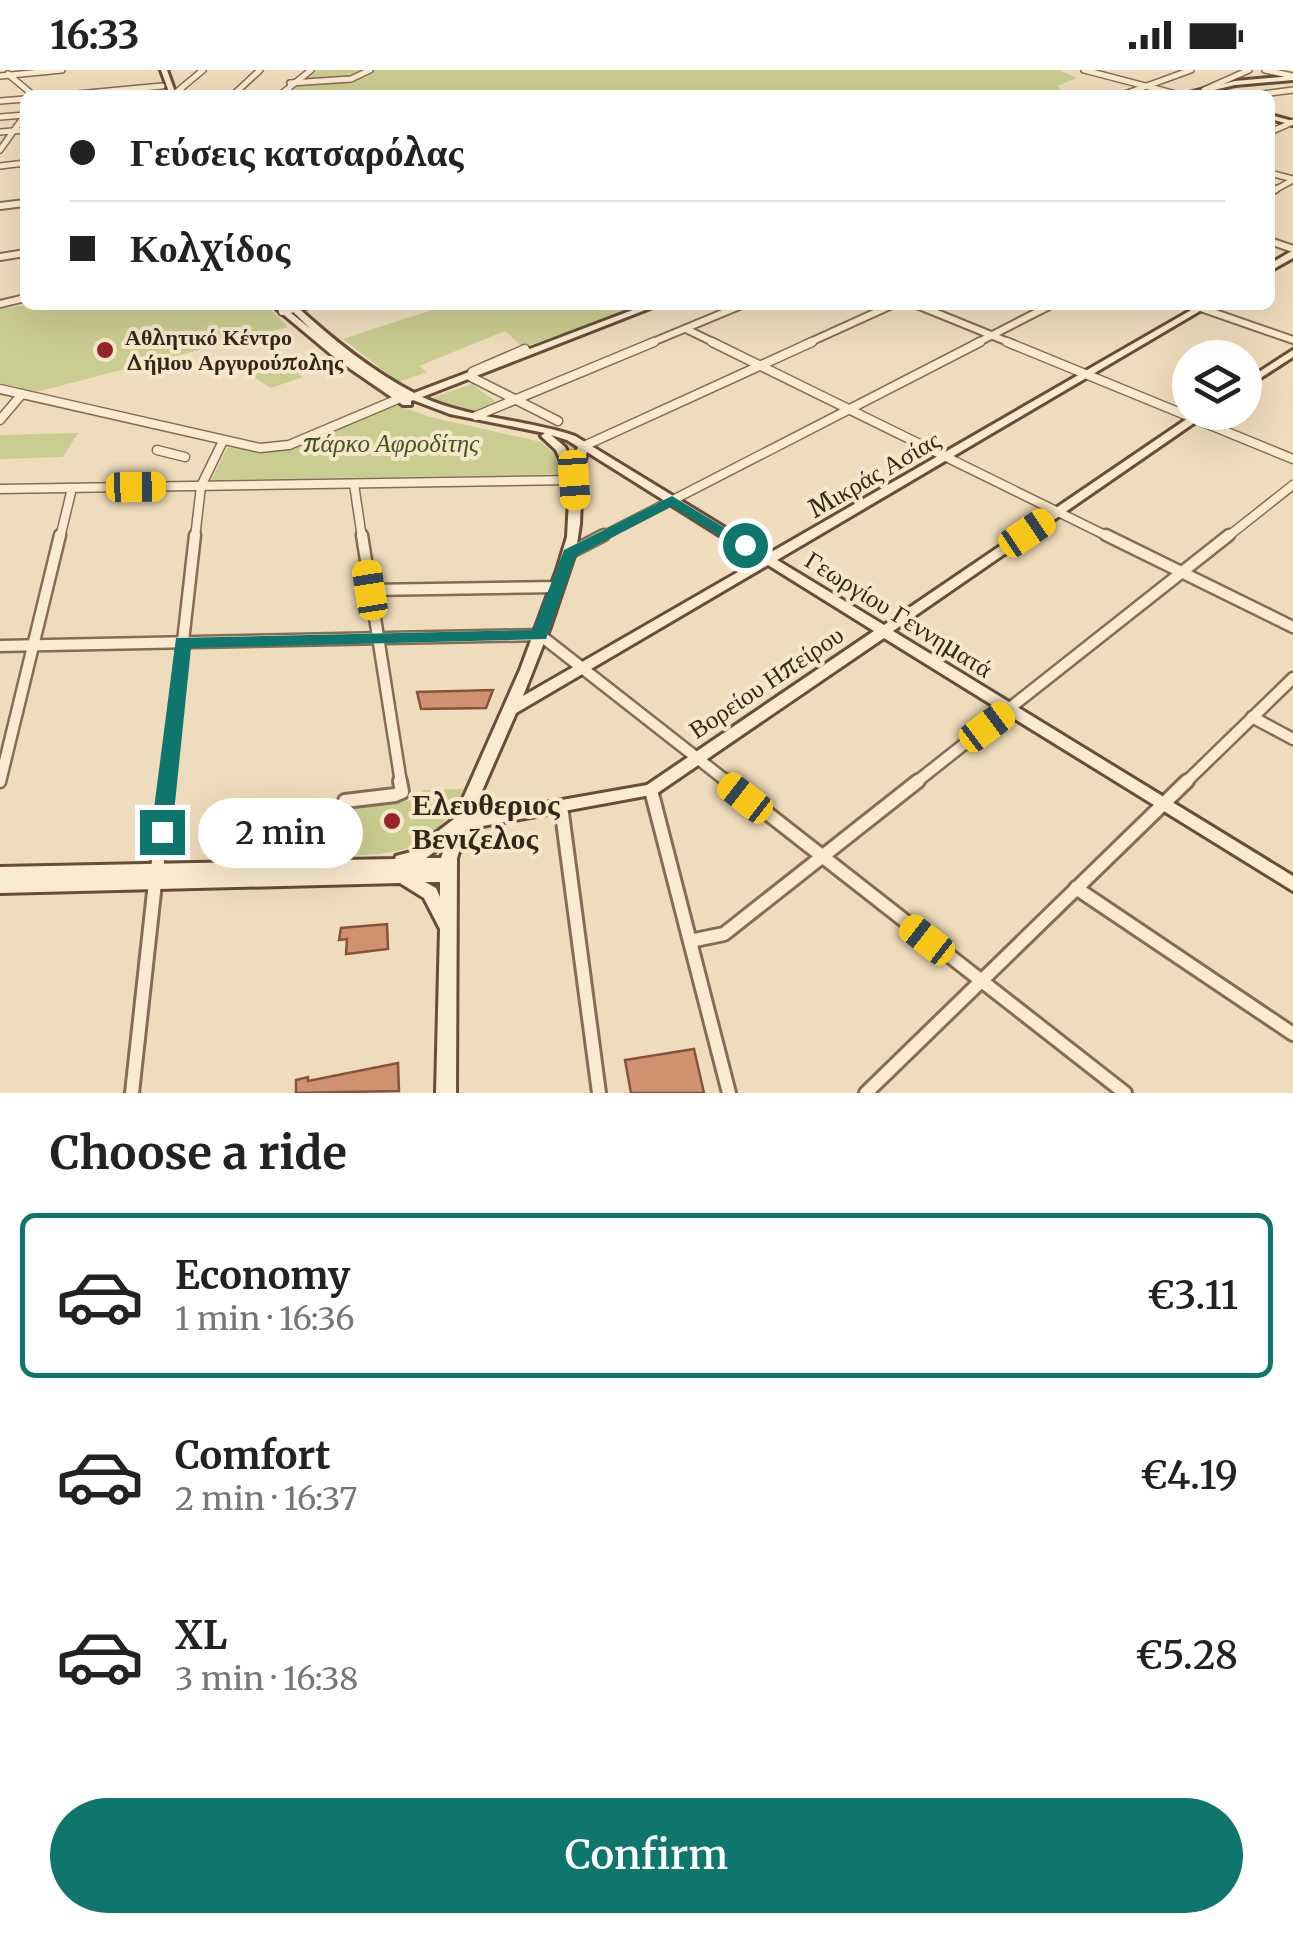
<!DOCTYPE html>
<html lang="en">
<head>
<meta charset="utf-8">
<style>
  :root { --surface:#fff; --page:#f2f2f2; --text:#222; --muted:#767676; --line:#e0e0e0; --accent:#0f766e }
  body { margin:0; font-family:Merriweather,serif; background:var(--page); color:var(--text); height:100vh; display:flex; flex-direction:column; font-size:38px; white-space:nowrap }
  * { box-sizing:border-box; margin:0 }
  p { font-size:32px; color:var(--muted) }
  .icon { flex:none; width:55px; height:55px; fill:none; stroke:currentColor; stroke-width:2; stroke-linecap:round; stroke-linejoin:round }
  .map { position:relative; height:1023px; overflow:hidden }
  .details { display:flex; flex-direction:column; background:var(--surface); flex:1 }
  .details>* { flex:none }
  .hud { position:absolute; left:20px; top:20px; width:1255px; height:220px; border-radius:15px; box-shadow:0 10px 40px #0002; display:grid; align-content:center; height:220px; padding:0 50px; background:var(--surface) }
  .buttons { position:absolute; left:1172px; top:270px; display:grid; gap:20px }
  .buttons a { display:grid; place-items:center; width:90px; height:90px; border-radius:50%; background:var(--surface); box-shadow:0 10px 40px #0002; font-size:50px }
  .end { position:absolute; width:45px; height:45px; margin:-22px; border:12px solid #0f766e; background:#fff; box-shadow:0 0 0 5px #fff }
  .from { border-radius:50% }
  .bubble { position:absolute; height:70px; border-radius:35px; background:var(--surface); box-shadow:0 10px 40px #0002; font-size:32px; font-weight:600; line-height:70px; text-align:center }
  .car { position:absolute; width:30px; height:60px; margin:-30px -15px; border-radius:12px; box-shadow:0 0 8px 2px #0007; background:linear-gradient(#f5c518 24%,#345 0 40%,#f5c518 0 76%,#345 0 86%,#f5c518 0) }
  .hud b { display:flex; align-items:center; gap:35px; height:95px; font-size:38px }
  .hud b+b { border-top:2px solid var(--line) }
  .hud i { width:25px; height:25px; background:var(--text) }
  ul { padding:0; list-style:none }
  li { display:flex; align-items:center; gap:30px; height:165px; margin:0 20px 15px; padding:0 30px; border:5px solid transparent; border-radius:15px }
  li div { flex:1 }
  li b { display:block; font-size:38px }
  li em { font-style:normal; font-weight:600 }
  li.current { border-color:var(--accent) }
  li>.icon { width:90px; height:90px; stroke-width:1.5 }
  h2 { padding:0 50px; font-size:45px; line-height:120px }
  .primary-button { display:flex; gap:20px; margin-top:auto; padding:20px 50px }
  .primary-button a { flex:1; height:115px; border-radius:60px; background:var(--accent); color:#fff; font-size:40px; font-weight:600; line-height:115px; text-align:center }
  .status { display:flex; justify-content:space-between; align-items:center; height:70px; padding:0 50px; background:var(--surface); direction:ltr }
  .status svg { height:28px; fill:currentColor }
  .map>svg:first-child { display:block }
</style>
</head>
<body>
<div class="status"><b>16:33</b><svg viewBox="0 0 49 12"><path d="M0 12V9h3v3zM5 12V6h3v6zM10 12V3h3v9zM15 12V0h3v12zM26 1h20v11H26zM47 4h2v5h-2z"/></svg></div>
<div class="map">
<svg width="1293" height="1023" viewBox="0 0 1293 1023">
  <rect width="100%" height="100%" fill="#efdcbc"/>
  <g fill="#cacd90">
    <path d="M 317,0 L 1059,0 L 1077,8 L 1057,16 L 1068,25 C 1014,25 960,14 907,25 L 283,25 Z"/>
    <path d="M 25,235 L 266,235 L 288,257 L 36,322 L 0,313 L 0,239 Z"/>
    <path d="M 439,235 L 626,235 L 636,240 L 523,277 L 505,261 L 419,296 L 427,302 L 398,312 L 343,269 L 441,237 Z"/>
    <path d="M 258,292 L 266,298 L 285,292 L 303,307 L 271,318 L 239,298 Z"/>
    <path d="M 472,314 L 496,332 L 473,341 L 429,329 Z"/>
    <path d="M 394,334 L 430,347 L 541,372 L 557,386 L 562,404 L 211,410 L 228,377 C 292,387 336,359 394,334 Z"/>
    <path d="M 78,363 L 63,387 L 0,389 L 0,365 Z"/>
    <path d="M 464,719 C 433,780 409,783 345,786 L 355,732 L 420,730 L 423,720 Z"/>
  </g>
  <g fill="#cf9170" stroke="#87533a" stroke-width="2.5">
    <path d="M 493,620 L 486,638 L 421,639 L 417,622 Z"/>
    <path d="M 387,854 L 388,879 L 346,884 L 347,869 L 339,870 L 341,858 Z"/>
    <path d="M 694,979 L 704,1023 L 631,1023 L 625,990 Z"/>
    <path d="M 398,993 L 399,1021 L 296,1023 L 296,1010 L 308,1007 L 308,1011 Z"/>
  </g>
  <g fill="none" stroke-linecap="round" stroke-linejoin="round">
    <defs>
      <g id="street-far4">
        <path d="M 1084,0 L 1180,25"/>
        <path d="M 1265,0 L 1293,6"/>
        <path d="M 8,4 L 33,25"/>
        <path d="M 0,6 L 62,0"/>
        <path d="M 290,13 L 351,9 L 370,0"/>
        <path d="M 1204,20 L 1249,0"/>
        <path d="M 66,25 L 162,16"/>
        <path d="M 173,25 L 203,0"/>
        <path d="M 233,25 L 260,0"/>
        <path d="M 280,25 L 311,0"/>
        <path d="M 1122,25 L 1191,0"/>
        <path d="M 1254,25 L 1293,20"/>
        <path d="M 0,31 L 25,29"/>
        <path d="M 0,47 L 25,45"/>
        <path d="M 0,62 L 25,60"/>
        <path d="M 1270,62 L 1293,52"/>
        <path d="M 0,80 L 25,45"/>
        <path d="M 0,96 L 25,93"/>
        <path d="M 1270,103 L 1293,109"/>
        <path d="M 1271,122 L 1293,110"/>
      </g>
      <g id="street-far3">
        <path d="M 1270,122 L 1276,119"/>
        <path d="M 0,136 L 25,133"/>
        <path d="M 1270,171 L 1293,179"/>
        <path d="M 0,187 L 25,183"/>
        <path d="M 0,234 L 25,228"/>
        <path d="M 917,235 L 1013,274"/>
        <path d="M 1192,235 L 1293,270"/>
        <path d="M 282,242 L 309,235"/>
        <path d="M 686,259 L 717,274"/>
        <path d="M 648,274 L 742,235"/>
        <path d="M 806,274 L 892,235"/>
        <path d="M 975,274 L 1051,235"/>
      </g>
      <g id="street-far2">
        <path d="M 712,272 L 1111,468"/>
        <path d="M 1007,272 L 1293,389"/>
        <path d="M 525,279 L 472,302 L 471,307 L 558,351"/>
        <path d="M 0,319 L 260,378 L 289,375 L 398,329"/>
        <path d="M 476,346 L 654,272"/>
        <path d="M 0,350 L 22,324"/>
        <path d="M 584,376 L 812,272"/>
        <path d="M 157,380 L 185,387"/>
        <path d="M 354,414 L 362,468"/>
        <path d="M 0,419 L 573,410"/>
        <path d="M 60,468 L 72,418"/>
        <path d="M 195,468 L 201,416 L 223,371"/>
        <path d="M 599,468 L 980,272"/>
        <path d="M 1226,468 L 1293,415"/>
      </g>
      <g id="street-far1">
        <path d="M 362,465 L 401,713"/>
        <path d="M 1106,465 L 1293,557"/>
        <path d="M 569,483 L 604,465"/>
        <path d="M 370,520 L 557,517"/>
        <path d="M 0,576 L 540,565 L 729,713"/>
        <path d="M 1252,647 L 1293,669"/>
        <path d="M 0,712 L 60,465"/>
        <path d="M 167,713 L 195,465"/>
        <path d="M 915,713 L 1229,465"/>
        <path d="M 1185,713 L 1293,608"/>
      </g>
      <g id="street">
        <path d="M 726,711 L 1125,1023"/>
        <path d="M 651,720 L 729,1023"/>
        <path d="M 561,736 L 599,1023"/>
        <path d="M 331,797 L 345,731 L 395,725 L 402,722 L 400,711"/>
        <path d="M 157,800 L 167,711"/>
        <path d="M 1076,818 L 1293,964"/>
        <path d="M 690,871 L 724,864 L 918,711"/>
        <path d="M 132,1023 L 155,813"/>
        <path d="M 866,1023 L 1187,711"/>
      </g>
      <g id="secondary">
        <path d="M 161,0 L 167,0 L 176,25 L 170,25 Z"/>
        <path d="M 1293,6 L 1293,10 L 1235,15 L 1193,25 L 1182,25 L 1235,11 Z"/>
        <path d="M 1270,45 L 1293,51 L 1293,55 L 1270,49 Z"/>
        <path d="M 1290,182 L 1293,182 L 1293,188 L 1270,201 L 1270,194 Z"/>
        <path d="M 272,235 L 281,235 L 311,259 L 286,235 L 295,235 C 332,269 370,300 414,323 L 646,235 L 658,235 L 422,327 C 470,349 525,349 575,366 L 768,484 L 1200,235 L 1210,235 L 777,490 L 884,555 L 1197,342 L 1210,342 L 893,561 L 1293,806 L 1293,821 L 884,568 L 656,724 L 466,759 L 457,788 L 456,1023 L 436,1023 L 440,859 L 424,828 L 400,813 L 0,823 L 0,797 L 395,789 L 396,786 L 411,782 L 454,749 L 520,600 L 557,500 L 567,467 L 570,411 L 556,380 L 541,366 L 545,363 L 450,344 L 413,330 L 411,331 L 411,335 L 403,335 L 339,291 ZM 551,365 L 567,370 L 578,377 L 572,393 L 565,377 ZM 587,382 L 759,490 L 523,626 L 549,560 L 576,480 L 580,454 L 582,401 ZM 768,495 L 874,561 L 647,715 L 471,746 L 516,643 ZM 446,773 L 441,788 L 426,788 ZM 425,812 L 440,812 L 440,827 L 436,818 Z"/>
        <path d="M 1293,280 L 1293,287 L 1245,318 L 1245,311 Z"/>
      </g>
    </defs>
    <use href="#street-far4" stroke="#876c55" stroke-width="8"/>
    <use href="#street-far3" stroke="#876c55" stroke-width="10"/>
    <use href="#street-far2" stroke="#876c55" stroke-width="11"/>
    <use href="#street-far1" stroke="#876c55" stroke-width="15"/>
    <use href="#street" stroke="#876c55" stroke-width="18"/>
    <use href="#secondary" stroke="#684d38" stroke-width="6"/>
    <use href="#street-far4" stroke="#faeacf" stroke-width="5"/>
    <use href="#street-far3" stroke="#faeacf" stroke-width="6"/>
    <use href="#street-far2" stroke="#faeacf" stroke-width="8"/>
    <use href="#street-far1" stroke="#faeacf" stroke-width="10"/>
    <use href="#street" stroke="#faeacf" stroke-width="12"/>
    <use href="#secondary" fill="#faeacf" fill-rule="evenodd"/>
  </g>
  <path fill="#0f766e" d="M 672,426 L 753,475 L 739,478 L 672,436 L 576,486 L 546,569 L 191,578 L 172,762 L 169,768 L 154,768 L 151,762 L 176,568 L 533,560 L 564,480 Z"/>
  <g fill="#98232c" stroke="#f6e7cb" stroke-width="4">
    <circle cx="105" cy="280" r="10"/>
    <circle cx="392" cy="751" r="10"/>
  </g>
  <g text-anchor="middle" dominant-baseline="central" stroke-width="8" stroke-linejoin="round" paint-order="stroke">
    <g font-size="22" font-weight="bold" fill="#35261a" stroke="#f6e7cb" text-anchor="start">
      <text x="125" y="267">Αθλητικό Κέντρο<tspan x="125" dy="25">Δήμου Αργυρούπολης</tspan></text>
    </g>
    <g font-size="25" font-style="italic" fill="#4a5320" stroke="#f6e7cb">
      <text x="391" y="373">πάρκο Αφροδίτης</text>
    </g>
    <g font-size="25" fill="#35261a" stroke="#f6e7cb">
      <text transform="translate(874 404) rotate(-30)">Μικράς Ασίας</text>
      <text transform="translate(899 544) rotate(32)">Γεωργίου Γεννηματά</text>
      <text transform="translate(766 612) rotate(-34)">Βορείου Ηπείρου</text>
    </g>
    <g font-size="30" font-weight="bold" fill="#35261a" stroke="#f6e7cb" text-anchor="start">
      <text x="412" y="734">Ελευθεριος<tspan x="412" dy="34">Βενιζελος</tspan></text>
    </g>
  </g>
</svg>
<div class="buttons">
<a><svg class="icon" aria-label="layers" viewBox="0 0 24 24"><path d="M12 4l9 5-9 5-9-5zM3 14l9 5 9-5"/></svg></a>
</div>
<i class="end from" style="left:745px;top:475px"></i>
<i class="end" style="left:162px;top:762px"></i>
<div class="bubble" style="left:198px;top:728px;width:165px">2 min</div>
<i class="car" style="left:574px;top:410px;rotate:176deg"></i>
<i class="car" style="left:136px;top:417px;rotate:89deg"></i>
<i class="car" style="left:1027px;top:463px;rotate:56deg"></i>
<i class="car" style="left:370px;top:520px;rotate:351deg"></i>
<i class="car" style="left:987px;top:657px;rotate:53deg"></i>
<i class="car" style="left:745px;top:728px;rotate:308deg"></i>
<i class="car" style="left:927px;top:870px;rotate:308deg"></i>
<div class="hud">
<b><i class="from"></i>Γεύσεις κατσαρόλας</b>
<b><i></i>Κολχίδος</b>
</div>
</div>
<section class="details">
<h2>Choose a ride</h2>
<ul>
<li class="current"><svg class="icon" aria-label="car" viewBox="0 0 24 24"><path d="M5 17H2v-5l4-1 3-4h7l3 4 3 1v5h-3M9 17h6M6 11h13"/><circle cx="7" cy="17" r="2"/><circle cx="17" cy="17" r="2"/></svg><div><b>Economy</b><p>1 min · 16:36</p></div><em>€3.11</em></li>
<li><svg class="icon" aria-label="car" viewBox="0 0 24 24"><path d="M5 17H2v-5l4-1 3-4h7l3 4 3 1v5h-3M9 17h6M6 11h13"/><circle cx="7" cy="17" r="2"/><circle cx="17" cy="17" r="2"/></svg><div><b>Comfort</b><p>2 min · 16:37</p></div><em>€4.19</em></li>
<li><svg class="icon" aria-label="car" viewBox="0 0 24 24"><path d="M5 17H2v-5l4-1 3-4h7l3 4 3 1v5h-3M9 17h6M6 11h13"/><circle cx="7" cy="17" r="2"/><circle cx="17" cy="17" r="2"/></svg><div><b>XL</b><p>3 min · 16:38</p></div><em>€5.28</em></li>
</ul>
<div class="primary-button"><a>Confirm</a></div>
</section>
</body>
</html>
